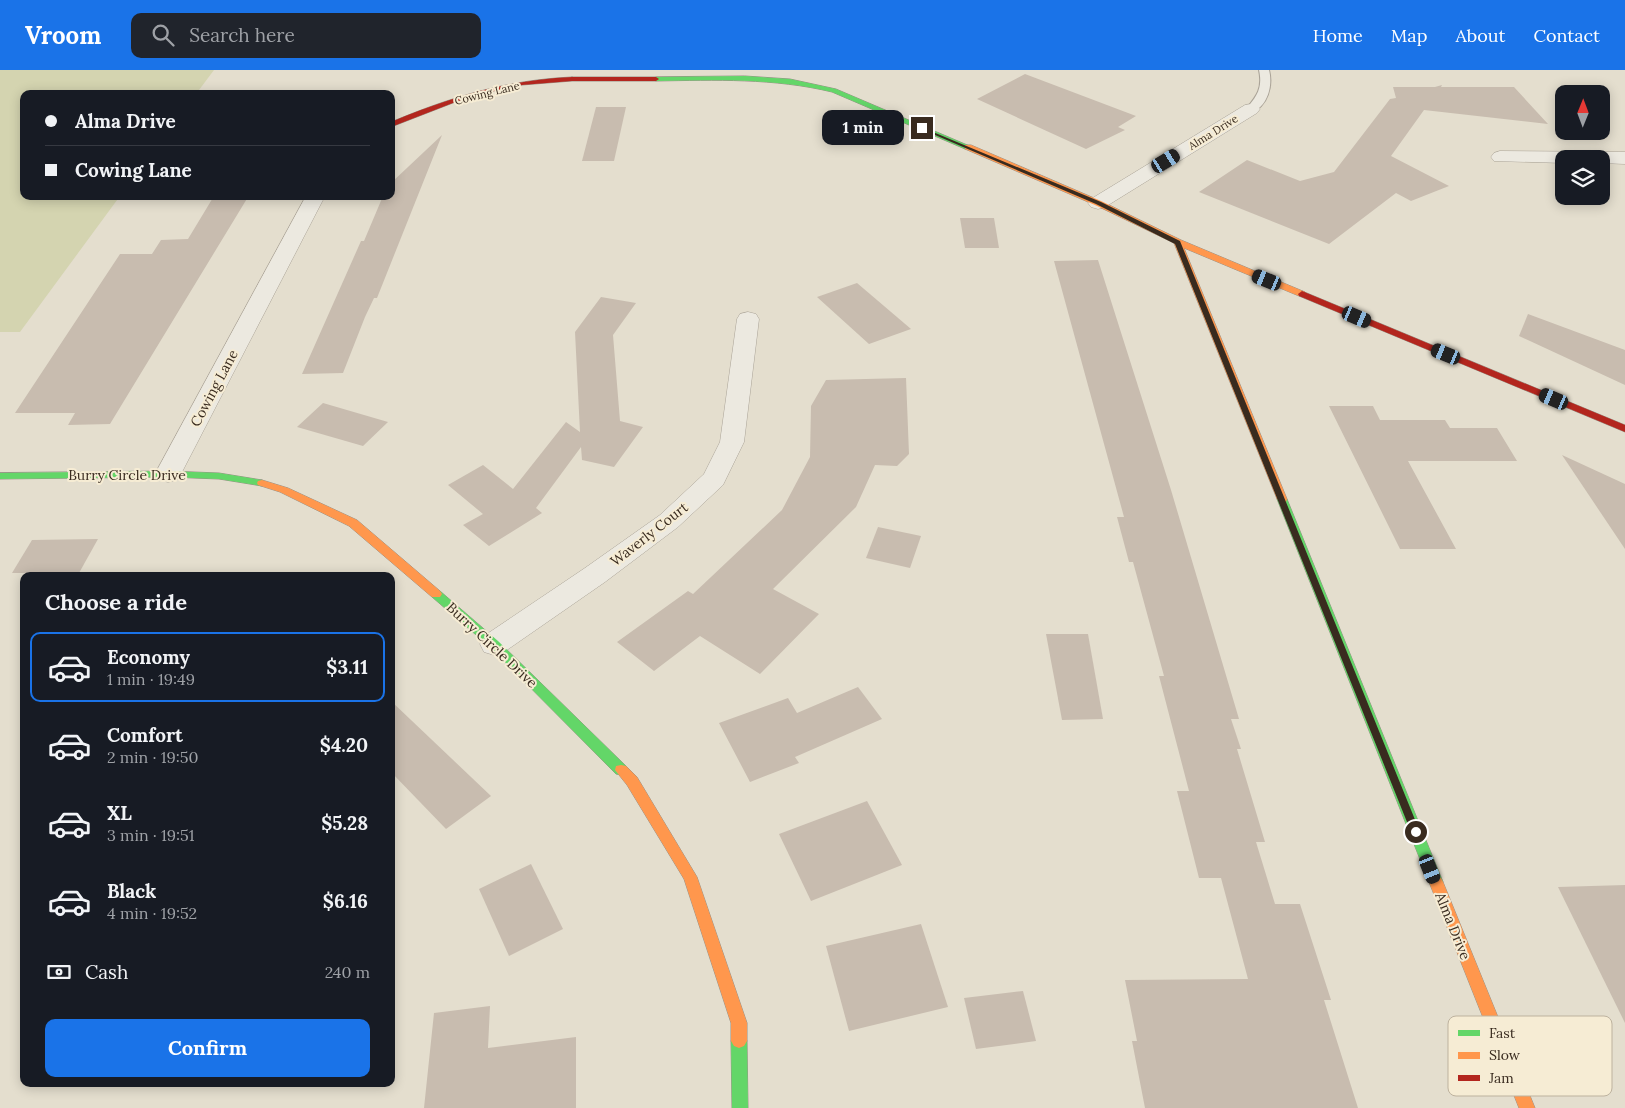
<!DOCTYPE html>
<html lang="en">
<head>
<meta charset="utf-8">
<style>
  :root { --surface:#171b24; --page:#20242c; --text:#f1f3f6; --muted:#9ea1a6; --line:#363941; --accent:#1a73e8 }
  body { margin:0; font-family:Lora,serif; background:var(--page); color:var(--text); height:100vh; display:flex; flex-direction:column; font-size:19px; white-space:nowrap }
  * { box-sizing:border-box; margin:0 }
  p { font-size:16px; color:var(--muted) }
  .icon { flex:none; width:28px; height:28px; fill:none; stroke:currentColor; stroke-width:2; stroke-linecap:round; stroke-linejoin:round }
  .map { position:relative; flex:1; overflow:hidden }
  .side { position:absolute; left:20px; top:502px; width:375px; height:515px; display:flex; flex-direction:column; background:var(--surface); border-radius:10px; box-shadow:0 2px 12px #0003 }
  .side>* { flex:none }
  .top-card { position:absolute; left:20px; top:20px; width:375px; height:110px; border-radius:10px; box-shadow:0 2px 12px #0003; display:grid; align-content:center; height:110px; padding:0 25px; background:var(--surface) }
  .needle { width:32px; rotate:1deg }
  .tools { position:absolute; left:1555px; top:15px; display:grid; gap:10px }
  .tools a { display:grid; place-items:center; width:55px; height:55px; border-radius:10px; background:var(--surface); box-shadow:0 2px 12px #0003; font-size:25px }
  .end { position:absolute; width:22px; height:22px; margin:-11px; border:6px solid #392b1f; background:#fff; box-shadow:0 0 0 2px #fff }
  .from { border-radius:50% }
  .bubble { position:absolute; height:35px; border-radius:10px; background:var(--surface); box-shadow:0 2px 12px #0003; font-size:16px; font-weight:700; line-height:35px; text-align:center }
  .car { position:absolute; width:15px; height:30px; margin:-15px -8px; border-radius:6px; box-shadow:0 0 4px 1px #0007; background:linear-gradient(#222 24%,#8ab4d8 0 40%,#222 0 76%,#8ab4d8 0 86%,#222 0) }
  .top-card b { display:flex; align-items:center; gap:18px; height:48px; font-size:19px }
  .top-card b+b { border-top:1px solid var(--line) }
  .top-card i { width:12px; height:12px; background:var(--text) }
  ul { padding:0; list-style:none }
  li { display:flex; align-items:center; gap:15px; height:70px; margin:0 10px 8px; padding:0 15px; border:2px solid transparent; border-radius:10px }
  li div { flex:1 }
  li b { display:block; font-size:19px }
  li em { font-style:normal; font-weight:700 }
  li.on { border-color:var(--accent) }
  li>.icon { width:45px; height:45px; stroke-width:1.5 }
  h2 { padding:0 25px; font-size:22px; line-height:60px }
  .pay { display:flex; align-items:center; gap:12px; height:55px; padding:0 25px; font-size:19px }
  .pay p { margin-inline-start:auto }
  .cta { display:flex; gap:10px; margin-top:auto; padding:10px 25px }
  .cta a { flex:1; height:58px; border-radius:10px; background:var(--accent); color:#fff; font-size:20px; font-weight:700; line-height:58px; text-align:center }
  header { display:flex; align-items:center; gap:30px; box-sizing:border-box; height:70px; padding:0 25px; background:var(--accent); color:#fff }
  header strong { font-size:24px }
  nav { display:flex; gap:28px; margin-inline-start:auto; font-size:18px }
  .search { width:350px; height:45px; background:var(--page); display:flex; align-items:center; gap:12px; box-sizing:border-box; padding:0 18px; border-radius:10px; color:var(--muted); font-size:19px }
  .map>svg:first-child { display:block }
</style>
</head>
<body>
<header>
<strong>Vroom</strong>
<div class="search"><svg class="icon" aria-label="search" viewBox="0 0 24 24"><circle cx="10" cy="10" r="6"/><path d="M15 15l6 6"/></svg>Search here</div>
<nav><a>Home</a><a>Map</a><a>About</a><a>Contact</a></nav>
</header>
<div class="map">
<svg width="1625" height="1038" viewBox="0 0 1625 1038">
  <rect width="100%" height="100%" fill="#e4dece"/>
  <path fill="#d4d4b0" d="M 0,0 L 214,0 L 196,24 L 24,24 L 24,126 L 120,126 L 20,262 L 0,262 Z"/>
  <g fill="#c8bcaf">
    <path d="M 1025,4 L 1136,46 L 1118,57 L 1125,60 L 1086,79 L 977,29 Z"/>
    <path d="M 1442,15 L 1441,17 L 1514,17 L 1548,54 L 1424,40 L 1391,86 L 1449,116 L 1411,131 L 1396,123 L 1329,174 L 1199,122 L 1247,90 L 1300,111 L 1334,102 L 1390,29 L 1396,28 L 1393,17 L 1435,17 Z"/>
    <path d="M 596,37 L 626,37 L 614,91 L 582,91 Z"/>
    <path d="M 442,65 L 377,228 L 374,228 L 365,247 L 343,303 L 302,304 L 361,171 L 364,171 L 383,126 L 391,126 L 391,113 Z"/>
    <path d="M 214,126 L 248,127 L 110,354 L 68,355 L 75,343 L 15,343 L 120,184 L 152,184 L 161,170 L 188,169 Z"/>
    <path d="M 960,148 L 994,148 L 999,178 L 965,178 Z"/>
    <path d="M 1098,190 L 1171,420 L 1239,649 L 1231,649 L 1241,679 L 1237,679 L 1265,772 L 1256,772 L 1275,834 L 1300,834 L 1331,930 L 1324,930 L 1358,1038 L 1145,1038 L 1132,971 L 1137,971 L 1125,910 L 1248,909 L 1221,808 L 1199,808 L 1177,721 L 1189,721 L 1159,606 L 1164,606 L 1133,492 L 1129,492 L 1117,447 L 1124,447 L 1054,191 Z"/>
    <path d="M 857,213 L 911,259 L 869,274 L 817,227 Z"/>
    <path d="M 601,227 L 636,233 L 613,265 L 620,351 L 643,357 L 614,397 L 582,390 L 581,377 L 536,438 L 542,443 L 489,476 L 463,455 L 483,444 L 448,415 L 483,395 L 513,419 L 566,352 L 580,362 L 575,262 Z"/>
    <path d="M 1528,244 L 1625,280 L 1625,315 L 1519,266 Z"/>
    <path d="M 906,308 L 909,384 L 897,396 L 875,395 L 856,437 L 773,519 L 819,544 L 760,604 L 700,566 L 654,601 L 617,572 L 688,521 L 693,524 L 782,440 L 810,387 L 811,336 L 826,310 Z"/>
    <path d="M 323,333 L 388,352 L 363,376 L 297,357 Z"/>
    <path d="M 1329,336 L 1373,336 L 1380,350 L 1445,350 L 1450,358 L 1497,358 L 1517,391 L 1408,391 L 1456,479 L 1400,479 Z"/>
    <path d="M 1562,385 L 1625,414 L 1625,479 Z"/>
    <path d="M 878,457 L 921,466 L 910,498 L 866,488 Z"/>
    <path d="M 98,469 L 79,503 L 12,503 L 32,470 Z"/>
    <path d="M 1046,564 L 1088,564 L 1103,649 L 1062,650 Z"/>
    <path d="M 858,617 L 882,649 L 795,687 L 799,693 L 750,712 L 719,653 L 788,628 L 797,643 Z"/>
    <path d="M 391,631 L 491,726 L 446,759 L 391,702 Z"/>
    <path d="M 867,731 L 902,795 L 811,831 L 779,764 Z"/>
    <path d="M 531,794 L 563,859 L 509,886 L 479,819 Z"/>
    <path d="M 1625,815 L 1625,953 L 1558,817 Z"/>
    <path d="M 921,854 L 948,937 L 849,961 L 826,876 Z"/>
    <path d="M 1023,921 L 1036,971 L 976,979 L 964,928 Z"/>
    <path d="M 490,936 L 488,978 L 576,967 L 576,1038 L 424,1038 L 434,943 Z"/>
  </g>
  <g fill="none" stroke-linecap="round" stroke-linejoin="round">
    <defs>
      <path id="lane" d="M 1259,0 L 1269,0 C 1273,15 1268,37 1251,42 L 1246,39 C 1257,26 1263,18 1259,0 Z"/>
      <g id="street">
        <path d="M 1251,34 L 1257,35 L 1260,39 L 1257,43 L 1105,137 L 1098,139 L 1091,137 L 1088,133 L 1091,129 L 1245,35 Z"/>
        <path d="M 1500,81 L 1625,82 L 1625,94 L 1601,93 L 1601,89 L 1564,89 L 1564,93 L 1494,91 L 1491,87 L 1494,83 Z"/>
        <path d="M 306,126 L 325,126 L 181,404 L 177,410 L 168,412 L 159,410 L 155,404 Z"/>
        <path d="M 748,242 L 756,244 L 759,249 L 744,372 L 723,415 L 678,457 L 605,512 L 504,582 L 494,585 L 484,582 L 480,574 L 484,566 L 585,498 L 660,445 L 704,404 L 720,372 L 737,249 L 740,244 Z"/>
      </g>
      <g id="fast">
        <path d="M 745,6 L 790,9 L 836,19 L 972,77 L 965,79 L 832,22 C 774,8 715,10 656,11 L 653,9 L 656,7 Z"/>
        <path d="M 168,401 L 219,403 L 262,410 L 267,413 L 262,416 L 219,409 L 168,407 L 0,409 L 0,403 Z"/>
        <path d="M 1282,425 L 1287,429 L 1443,812 L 1441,816 L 1436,818 L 1431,816 L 1429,812 L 1277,429 Z"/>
        <path d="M 436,520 L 440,521 L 498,571 L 626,696 L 627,700 L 626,704 L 621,705 L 616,704 L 490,577 L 432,527 L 430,524 L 432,521 Z"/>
        <path d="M 739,964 L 744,966 L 747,971 L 748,1038 L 732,1038 L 731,971 L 734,966 Z"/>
      </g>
      <g id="slow">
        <path d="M 965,75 L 971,75 L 1101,131 L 1181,170 L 1305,222 L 1305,226 L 1299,226 L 1184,178 L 1287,429 L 1286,432 L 1282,433 L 1277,429 L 1174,173 L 1095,135 L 965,79 Z"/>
        <path d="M 262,410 L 288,418 L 357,450 L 440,521 L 442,524 L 440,527 L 432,527 L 349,456 L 280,422 L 258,415 L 257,413 L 258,411 Z"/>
        <path d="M 621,695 L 626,696 L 637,707 L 697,807 L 747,953 L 747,971 L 744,976 L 739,978 L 734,976 L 731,971 L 731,953 L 684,809 L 627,715 L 615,700 L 616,696 Z"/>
        <path d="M 1436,806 L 1441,808 L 1443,812 L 1535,1038 L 1519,1038 L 1429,812 L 1431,808 Z"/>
      </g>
      <g id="jam">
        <path d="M 572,7 L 656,7 L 659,9 L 656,11 L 572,11 L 522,15 L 490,22 L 458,31 L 391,57 L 391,52 C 451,27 506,10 572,7 Z"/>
        <path d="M 1302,221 L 1625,355 L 1625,362 L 1299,226 L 1298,224 Z"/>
      </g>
    </defs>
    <use href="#lane" stroke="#aaa397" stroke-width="2"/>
    <use href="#street" stroke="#aaa397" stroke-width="1"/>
    <use href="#fast" stroke="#999287" stroke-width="1"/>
    <use href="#slow" stroke="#999287" stroke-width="1"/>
    <use href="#jam" stroke="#999287" stroke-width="1"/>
    <use href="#lane" fill="#ece9e0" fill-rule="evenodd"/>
    <use href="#street" fill="#ece9e0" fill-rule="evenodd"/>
    <use href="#fast" fill="#63d668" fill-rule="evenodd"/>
    <use href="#slow" fill="#ff974d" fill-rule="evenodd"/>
    <use href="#jam" fill="#b3261e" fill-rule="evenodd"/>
  </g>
  <path fill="#392b1f" d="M 921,57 L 1101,132 L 1180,171 L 1420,762 L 1419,765 L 1412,765 L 1411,762 L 1175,174 L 1096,134 L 921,59 Z"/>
  <g text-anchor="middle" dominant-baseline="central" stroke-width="4" stroke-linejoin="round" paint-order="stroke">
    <g font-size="11" fill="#392b1f" stroke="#f6ecd4">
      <text transform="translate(487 23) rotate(-14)">Cowing Lane</text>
      <text transform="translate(1213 62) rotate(-32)">Alma Drive</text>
    </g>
    <g font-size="14" fill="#392b1f" stroke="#f6ecd4">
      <text transform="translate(214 318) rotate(-62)">Cowing Lane</text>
      <text x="127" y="405">Burry Circle Drive</text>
      <text transform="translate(649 464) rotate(-38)">Waverly Court</text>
      <text transform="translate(492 575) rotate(43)">Burry Circle Drive</text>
      <text transform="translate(1453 856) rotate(68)">Alma Drive</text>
    </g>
  </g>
  <rect x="1448" y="946" width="164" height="80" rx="8" fill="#f6ecd4" stroke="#bdb29e" stroke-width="1"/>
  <rect x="1458" y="960" width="22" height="6" fill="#63d668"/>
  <rect x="1458" y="982" width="22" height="7" fill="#ff974d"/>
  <rect x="1458" y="1005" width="22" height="6" fill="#b3261e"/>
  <g font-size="14" fill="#392b1f">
    <text x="1489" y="968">Fast</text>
    <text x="1489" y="990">Slow</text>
    <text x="1489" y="1013">Jam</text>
  </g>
</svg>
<div class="tools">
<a><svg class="needle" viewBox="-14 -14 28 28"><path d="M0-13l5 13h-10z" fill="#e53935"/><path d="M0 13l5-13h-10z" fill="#9ea1a6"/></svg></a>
<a><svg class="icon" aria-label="layers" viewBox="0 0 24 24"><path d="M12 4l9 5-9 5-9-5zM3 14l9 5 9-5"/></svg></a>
</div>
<i class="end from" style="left:1416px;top:762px"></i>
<i class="end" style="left:922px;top:58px"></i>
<div class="bubble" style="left:822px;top:40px;width:82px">1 min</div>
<i class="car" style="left:1166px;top:91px;rotate:59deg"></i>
<i class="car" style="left:1267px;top:210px;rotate:292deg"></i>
<i class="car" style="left:1357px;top:247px;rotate:113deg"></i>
<i class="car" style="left:1446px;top:284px;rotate:292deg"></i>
<i class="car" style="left:1554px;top:329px;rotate:293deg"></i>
<i class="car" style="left:1430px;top:799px;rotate:158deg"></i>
<div class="top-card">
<b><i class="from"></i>Alma Drive</b>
<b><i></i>Cowing Lane</b>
</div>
<section class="side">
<h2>Choose a ride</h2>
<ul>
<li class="on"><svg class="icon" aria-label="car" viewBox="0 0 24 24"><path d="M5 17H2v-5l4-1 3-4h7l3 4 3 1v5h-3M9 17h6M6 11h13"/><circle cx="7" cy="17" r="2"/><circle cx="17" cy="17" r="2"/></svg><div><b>Economy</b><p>1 min · 19:49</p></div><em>$3.11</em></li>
<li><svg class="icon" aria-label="car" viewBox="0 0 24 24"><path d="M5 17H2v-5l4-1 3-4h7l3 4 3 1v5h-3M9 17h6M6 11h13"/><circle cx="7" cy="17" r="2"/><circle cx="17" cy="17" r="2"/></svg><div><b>Comfort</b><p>2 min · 19:50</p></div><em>$4.20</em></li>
<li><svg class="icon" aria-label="car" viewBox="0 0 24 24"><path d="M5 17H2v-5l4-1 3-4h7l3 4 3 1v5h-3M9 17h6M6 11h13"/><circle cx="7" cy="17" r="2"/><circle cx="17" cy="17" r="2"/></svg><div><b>XL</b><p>3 min · 19:51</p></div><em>$5.28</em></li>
<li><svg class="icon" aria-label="car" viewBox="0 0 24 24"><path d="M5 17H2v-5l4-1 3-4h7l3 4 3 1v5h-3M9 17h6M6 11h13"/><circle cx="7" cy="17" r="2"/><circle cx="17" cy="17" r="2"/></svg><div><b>Black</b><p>4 min · 19:52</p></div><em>$6.16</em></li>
</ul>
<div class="pay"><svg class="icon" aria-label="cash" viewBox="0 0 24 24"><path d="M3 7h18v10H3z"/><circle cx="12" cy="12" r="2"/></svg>Cash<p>240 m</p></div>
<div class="cta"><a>Confirm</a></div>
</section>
</div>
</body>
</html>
